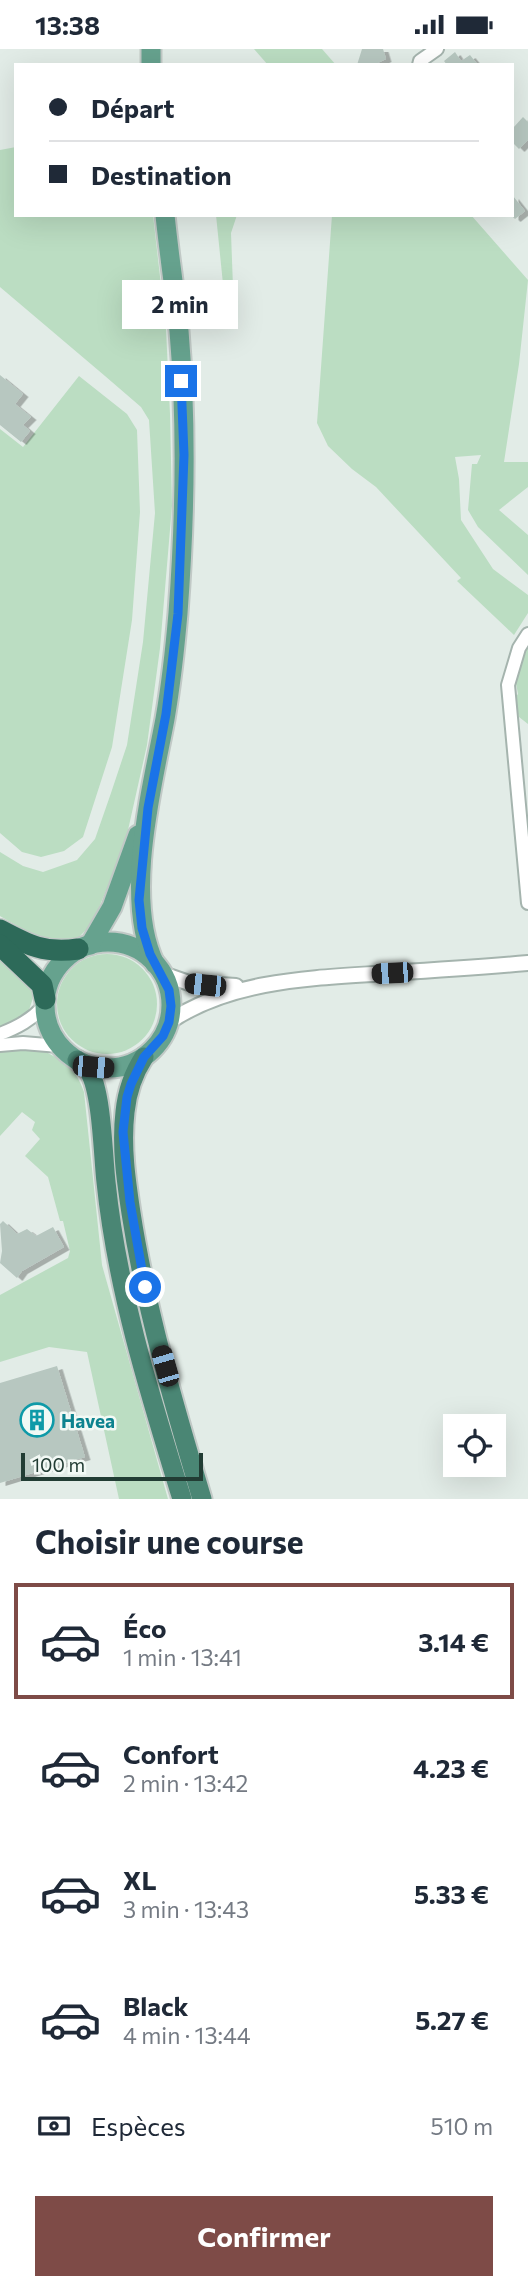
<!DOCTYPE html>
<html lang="fr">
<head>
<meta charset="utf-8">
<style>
  :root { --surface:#fff; --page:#f6f6f7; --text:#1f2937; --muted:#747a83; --line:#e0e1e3; --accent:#7e4b47 }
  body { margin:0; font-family:Commissioner,sans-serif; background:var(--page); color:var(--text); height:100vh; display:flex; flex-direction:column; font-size:26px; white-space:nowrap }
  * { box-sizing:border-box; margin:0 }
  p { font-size:23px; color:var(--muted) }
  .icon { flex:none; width:38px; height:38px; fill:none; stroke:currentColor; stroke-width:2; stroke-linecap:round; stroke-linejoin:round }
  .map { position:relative; height:1450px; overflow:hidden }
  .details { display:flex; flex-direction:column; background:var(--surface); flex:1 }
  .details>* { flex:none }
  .top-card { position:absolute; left:14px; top:14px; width:500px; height:154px; border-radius:0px; box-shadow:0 7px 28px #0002; display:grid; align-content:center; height:154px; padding:0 35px; background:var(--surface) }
  .tools { position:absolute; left:443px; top:1365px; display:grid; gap:14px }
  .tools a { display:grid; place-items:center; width:63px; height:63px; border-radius:0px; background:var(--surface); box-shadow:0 7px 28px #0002; font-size:35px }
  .scale { position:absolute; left:21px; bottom:18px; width:182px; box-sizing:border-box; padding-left:7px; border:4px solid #223d34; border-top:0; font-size:19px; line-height:24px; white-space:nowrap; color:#223d34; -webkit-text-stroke:5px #f2f9f5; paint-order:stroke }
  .end { position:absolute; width:32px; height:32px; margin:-16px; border:9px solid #1a73e8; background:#fff; box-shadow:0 0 0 4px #fff }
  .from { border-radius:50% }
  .bubble { position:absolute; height:49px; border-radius:0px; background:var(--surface); box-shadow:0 7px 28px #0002; font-size:23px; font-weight:700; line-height:49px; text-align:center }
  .car { position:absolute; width:21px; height:42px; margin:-21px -10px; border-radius:9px; box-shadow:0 0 5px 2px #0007; background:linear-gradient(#222 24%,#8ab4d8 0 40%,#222 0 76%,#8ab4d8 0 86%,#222 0) }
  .top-card b { display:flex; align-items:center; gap:24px; height:66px; font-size:26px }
  .top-card b+b { border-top:2px solid var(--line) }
  .top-card i { width:18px; height:18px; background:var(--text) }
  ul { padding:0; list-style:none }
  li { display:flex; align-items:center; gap:21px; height:116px; margin:0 14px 10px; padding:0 21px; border:4px solid transparent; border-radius:0px }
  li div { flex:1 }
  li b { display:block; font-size:26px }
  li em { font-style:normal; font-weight:700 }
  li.current { border-color:var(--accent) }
  li>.icon { width:63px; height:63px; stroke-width:1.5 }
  h2 { padding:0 35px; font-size:32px; line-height:84px }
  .pay { display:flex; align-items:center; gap:18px; height:77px; padding:0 35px; font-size:26px }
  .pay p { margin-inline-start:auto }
  .cta { display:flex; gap:14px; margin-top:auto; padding:14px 35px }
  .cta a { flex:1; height:80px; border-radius:0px; background:var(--accent); color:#fff; font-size:28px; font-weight:700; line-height:80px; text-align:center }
  .status { display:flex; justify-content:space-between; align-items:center; height:49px; padding:0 35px; background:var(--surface); direction:ltr }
  .status svg { height:19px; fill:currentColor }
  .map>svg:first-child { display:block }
</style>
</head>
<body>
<div class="status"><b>13:38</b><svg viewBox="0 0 49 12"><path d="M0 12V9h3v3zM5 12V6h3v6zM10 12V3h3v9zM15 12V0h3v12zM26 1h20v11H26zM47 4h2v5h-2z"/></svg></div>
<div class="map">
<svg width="528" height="1450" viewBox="0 0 528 1450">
  <defs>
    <filter id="shadow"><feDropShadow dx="5.5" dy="3" stdDeviation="0" flood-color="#0004"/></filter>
  </defs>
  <rect width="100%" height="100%" fill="#e2ece7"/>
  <g fill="#bbddc2">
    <path d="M 254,0 L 322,0 L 336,16 L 268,16 Z"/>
    <path d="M 16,98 L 16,166 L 153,166 L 166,280 L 170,365 L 172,457 L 160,599 L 147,696 L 124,799 L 92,875 L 76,891 C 40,892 30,884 0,867 L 0,803 L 23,817 L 43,823 L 77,811 L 95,790 L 111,744 L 127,696 L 143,593 L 155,464 L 149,371 L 141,358 L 105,327 L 0,238 L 0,101 Z"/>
    <path d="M 216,166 L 237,166 L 231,184 L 233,238 L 223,235 Z"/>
    <path d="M 332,166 L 471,166 L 528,231 L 519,315 L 504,413 L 528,413 L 528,438 L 499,461 L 528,486 L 528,526 L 478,478 L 468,461 L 472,415 L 477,415 L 481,406 L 455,408 L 459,430 L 461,471 L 493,520 L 528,546 L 528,564 L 514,586 L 457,532 L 461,529 L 376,438 L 352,420 L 328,397 L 317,374 Z"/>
    <path d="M 79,327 L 127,365 L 137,381 L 140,463 L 132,571 L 112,698 L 83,788 L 64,802 L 41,808 L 22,803 L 0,784 L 0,380 L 23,398 Z"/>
    <path d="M 528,598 L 528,675 L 519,668 L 514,650 L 518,645 L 515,629 Z"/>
    <circle cx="107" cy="955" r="50"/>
    <path d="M 0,908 L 25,929 L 34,946 L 27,967 L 0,978 Z"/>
    <path d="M 36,999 C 59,1008 76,1018 84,1043 L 102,1216 L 168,1450 L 119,1450 L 87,1303 L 49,1298 L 0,1313 L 0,1246 L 68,1209 L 70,1202 L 63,1172 L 60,1172 L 48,1128 L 25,1107 L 40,1090 L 32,1081 L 35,1073 L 22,1063 L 0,1087 L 0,1001 Z"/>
  </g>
  <g fill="#b7c7c0" filter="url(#shadow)">
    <path d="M 362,0 L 383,0 L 386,10 L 373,16 L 357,16 Z"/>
    <path d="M 455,3 L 461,12 L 470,6 L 478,16 L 447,16 L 444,12 Z"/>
    <path d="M 523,68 L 528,73 L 528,91 L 519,100 L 513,94 L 513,79 Z"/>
    <path d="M 513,147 L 525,162 L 515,170 L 513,168 Z"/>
    <path d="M 0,326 L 23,345 L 15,355 L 31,368 L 23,376 L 30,382 L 21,393 L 0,376 Z"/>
    <path d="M 3,1172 L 17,1185 L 27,1180 L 36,1187 L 53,1178 L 64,1198 L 22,1222 L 17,1229 L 0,1214 L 2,1202 L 0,1175 Z"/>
    <path d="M 57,1317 L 85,1408 L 0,1434 L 0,1334 Z"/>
  </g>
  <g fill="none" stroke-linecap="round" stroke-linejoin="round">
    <defs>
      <g id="minor">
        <path d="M 419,16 L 420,12 L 437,0"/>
        <path d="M 528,585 L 519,599 L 508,636 L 528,854"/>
        <path d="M 0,985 C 18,978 31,971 44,957"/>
        <path d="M 0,996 L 23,994 L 59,997"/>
      </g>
      <g id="tertiary">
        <path d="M 163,925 L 189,934 L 236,937"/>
        <path d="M 169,973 C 232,930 315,929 389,924 C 436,921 482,918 528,914"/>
      </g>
      <g id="primary">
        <path d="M 151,16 L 151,0"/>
        <circle cx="108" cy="956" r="63"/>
        <path d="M 90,896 L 112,858 L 138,786"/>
        <path d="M 155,915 C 123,850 152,739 165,670 C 171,635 175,599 178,564 C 185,471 187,376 179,282 C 175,244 169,205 165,166"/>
      </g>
      <g id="trunk">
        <path d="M 144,1008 C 133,1025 127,1043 125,1063 C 121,1097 126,1131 131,1164 C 146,1261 174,1356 202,1450"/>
        <path d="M 77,1011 C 80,1015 86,1018 89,1022 C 102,1043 103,1107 106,1133 C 117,1241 150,1346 182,1450"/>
      </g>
      <g id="motorway">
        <path d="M 0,881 C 28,896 45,905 78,900"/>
        <path d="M 0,896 L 42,936 L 45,950"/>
      </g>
    </defs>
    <use href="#minor" stroke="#a5b4ae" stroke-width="16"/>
    <use href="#tertiary" stroke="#a5b4ae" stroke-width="18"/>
    <use href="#primary" stroke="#c1c9c6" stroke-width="23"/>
    <use href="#trunk" stroke="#c1c9c6" stroke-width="23"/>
    <use href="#motorway" stroke="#c1c9c6" stroke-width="24"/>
    <use href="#minor" stroke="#fff" stroke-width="12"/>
    <use href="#tertiary" stroke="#fff" stroke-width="14"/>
    <use href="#primary" stroke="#66a28e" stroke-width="19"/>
    <use href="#trunk" stroke="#4a8674" stroke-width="19"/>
    <use href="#motorway" stroke="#2d6a59" stroke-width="21"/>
  </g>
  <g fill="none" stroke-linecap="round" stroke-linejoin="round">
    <path stroke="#1a73e8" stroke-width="9" d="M 145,1238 L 130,1153 L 123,1083 L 127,1048 L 131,1035 L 144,1008 L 163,987 L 169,973 L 171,957 L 169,941 L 150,905 L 142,879 L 139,851 L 148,759 L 166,665 L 178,565 L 184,406 L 181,332"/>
  </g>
  <defs>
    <symbol id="building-ring" viewBox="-11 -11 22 22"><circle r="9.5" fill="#f2f9f5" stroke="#0f9aa8" stroke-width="1.5"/><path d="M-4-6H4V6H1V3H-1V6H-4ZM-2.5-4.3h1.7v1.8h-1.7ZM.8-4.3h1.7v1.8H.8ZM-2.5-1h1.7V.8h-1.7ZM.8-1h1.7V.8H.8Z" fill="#0f9aa8"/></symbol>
  </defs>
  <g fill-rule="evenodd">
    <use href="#building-ring" x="18" y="1352" width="38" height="38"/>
  </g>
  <g text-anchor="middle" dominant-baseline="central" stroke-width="5" stroke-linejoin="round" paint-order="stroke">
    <g font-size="19" font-weight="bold" fill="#0d838f" stroke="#f2f9f5" text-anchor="start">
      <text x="61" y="1371">Havea</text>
    </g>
  </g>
</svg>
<div class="tools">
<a><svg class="icon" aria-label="locate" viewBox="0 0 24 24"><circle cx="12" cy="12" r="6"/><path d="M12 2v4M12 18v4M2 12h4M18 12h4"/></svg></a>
</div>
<div class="scale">100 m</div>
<i class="end from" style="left:145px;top:1238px"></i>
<i class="end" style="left:181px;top:332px"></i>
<div class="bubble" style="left:122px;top:231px;width:116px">2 min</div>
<i class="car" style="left:392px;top:924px;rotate:267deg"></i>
<i class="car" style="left:205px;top:936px;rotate:276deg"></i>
<i class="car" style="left:93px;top:1018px;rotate:95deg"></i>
<i class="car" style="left:165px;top:1317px;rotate:344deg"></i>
<div class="top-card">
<b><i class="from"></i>Départ</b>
<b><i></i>Destination</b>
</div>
</div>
<section class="details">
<h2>Choisir une course</h2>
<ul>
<li class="current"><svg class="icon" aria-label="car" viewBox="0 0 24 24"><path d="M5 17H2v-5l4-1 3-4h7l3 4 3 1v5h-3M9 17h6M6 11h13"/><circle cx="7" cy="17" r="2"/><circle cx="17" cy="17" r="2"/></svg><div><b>Éco</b><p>1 min · 13:41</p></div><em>3.14 €</em></li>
<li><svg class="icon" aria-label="car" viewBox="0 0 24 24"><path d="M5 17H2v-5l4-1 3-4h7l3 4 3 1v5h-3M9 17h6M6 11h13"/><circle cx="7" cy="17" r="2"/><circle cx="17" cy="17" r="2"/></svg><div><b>Confort</b><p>2 min · 13:42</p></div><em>4.23 €</em></li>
<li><svg class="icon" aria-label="car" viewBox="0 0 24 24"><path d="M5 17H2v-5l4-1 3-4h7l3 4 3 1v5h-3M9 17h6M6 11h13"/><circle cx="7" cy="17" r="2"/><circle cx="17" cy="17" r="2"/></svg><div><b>XL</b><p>3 min · 13:43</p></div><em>5.33 €</em></li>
<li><svg class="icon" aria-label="car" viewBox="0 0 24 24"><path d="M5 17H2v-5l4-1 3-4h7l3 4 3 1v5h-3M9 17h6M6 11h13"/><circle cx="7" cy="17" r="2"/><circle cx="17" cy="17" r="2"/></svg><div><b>Black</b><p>4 min · 13:44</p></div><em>5.27 €</em></li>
</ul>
<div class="pay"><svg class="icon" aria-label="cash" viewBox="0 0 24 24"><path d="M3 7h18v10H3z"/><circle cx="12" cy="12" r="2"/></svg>Espèces<p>510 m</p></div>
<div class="cta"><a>Confirmer</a></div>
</section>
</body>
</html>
